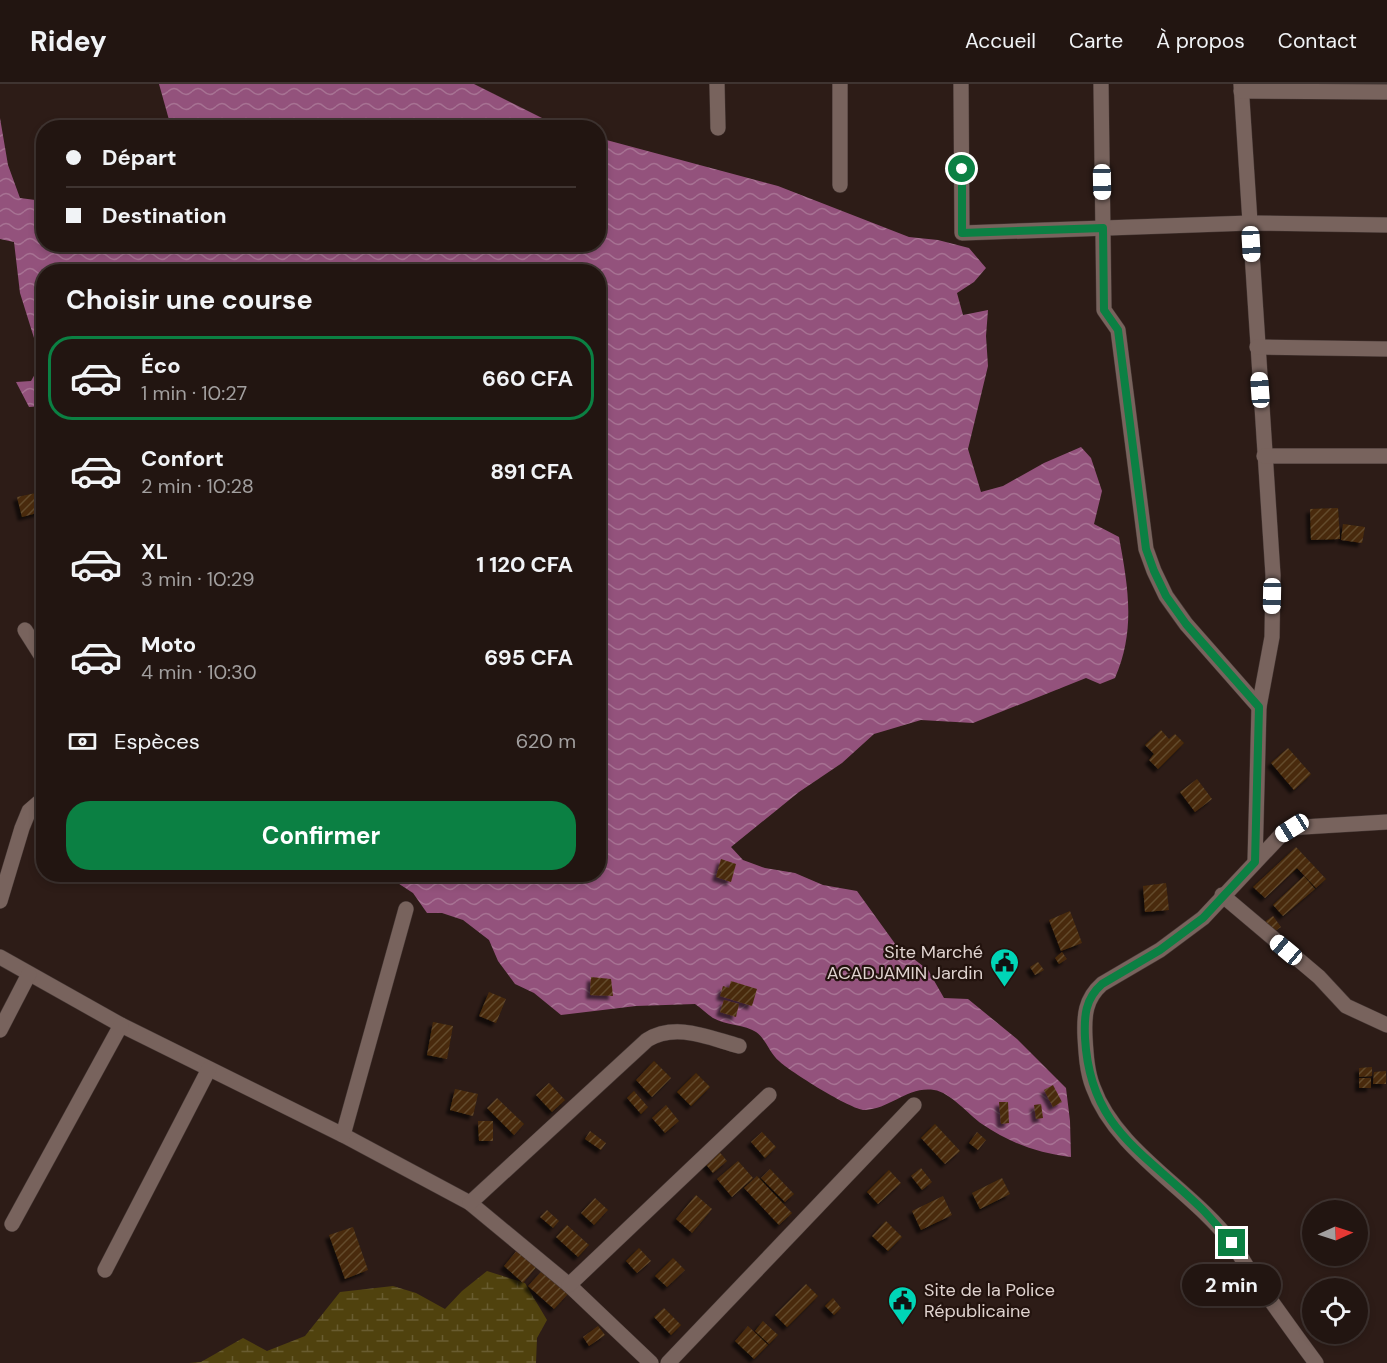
<!DOCTYPE html>
<html lang="fr">
<head>
<meta charset="utf-8">
<style>
  :root { --surface:#221511; --page:#2a1e1a; --text:#f1f3f6; --muted:#a29f9f; --line:#3f3431; --accent:#0b8043 }
  body { margin:0; font-family:"DM Sans",sans-serif; background:var(--page); color:var(--text); height:100vh; display:flex; flex-direction:column; font-size:22px; white-space:nowrap }
  * { box-sizing:border-box; margin:0 }
  p { font-size:20px; color:var(--muted) }
  .icon { flex:none; width:33px; height:33px; fill:none; stroke:currentColor; stroke-width:2; stroke-linecap:round; stroke-linejoin:round }
  .map { position:relative; flex:1; overflow:hidden }
  .drawer { position:absolute; left:36px; top:180px; width:570px; height:618px; display:flex; flex-direction:column; background:var(--surface); border-radius:24px; box-shadow:0 3px 9px #0003,0 0 0 2px var(--line) }
  .drawer>* { flex:none }
  .top-card { position:absolute; left:36px; top:36px; width:570px; height:132px; border-radius:24px; box-shadow:0 3px 9px #0003,0 0 0 2px var(--line); display:grid; align-content:center; height:132px; padding:0 30px; background:var(--surface) }
  .needle { width:39px; rotate:87deg }
  .controls { position:absolute; left:1302px; top:1116px; display:grid; gap:12px }
  .controls a { display:grid; place-items:center; width:66px; height:66px; border-radius:50%; background:var(--surface); box-shadow:0 3px 9px #0003,0 0 0 2px var(--line); font-size:30px }
  .end { position:absolute; width:27px; height:27px; margin:-14px; border:8px solid #0b8043; background:#fff; box-shadow:0 0 0 3px #fff }
  .from { border-radius:50% }
  .bubble { position:absolute; height:42px; border-radius:21px; background:var(--surface); box-shadow:0 3px 9px #0003,0 0 0 2px var(--line); font-size:20px; font-weight:700; line-height:42px; text-align:center }
  .car { position:absolute; width:18px; height:36px; margin:-18px -9px; border-radius:8px; box-shadow:0 0 4px 2px #0007; background:linear-gradient(#fff 24%,#345 0 40%,#fff 0 76%,#345 0 86%,#fff 0) }
  .top-card b { display:flex; align-items:center; gap:21px; height:57px; font-size:22px }
  .top-card b+b { border-top:2px solid var(--line) }
  .top-card i { width:15px; height:15px; background:var(--text) }
  ul { padding:0; list-style:none }
  li { display:flex; align-items:center; gap:18px; height:84px; margin:0 12px 9px; padding:0 18px; border:3px solid transparent; border-radius:24px }
  li div { flex:1 }
  li b { display:block; font-size:22px }
  li em { font-style:normal; font-weight:700 }
  li.selected { border-color:var(--accent) }
  li>.icon { width:54px; height:54px; stroke-width:1.5 }
  h2 { padding:0 30px; font-size:27px; line-height:72px }
  .pay { display:flex; align-items:center; gap:15px; height:66px; padding:0 30px; font-size:22px }
  .pay p { margin-inline-start:auto }
  .primary-button { display:flex; gap:12px; margin-top:auto; padding:12px 30px }
  .primary-button a { flex:1; height:69px; border-radius:24px; background:var(--accent); color:#fff; font-size:24px; font-weight:700; line-height:69px; text-align:center }
  header { display:flex; align-items:center; gap:36px; box-sizing:border-box; height:84px; padding:0 30px; background:var(--surface); border-bottom:2px solid var(--line) }
  header strong { font-size:28px }
  nav { display:flex; gap:33px; margin-inline-start:auto; font-size:21px }
  .map>svg:first-child { display:block }
</style>
</head>
<body>
<header>
<strong>Ridey</strong>
<nav><a>Accueil</a><a>Carte</a><a>À propos</a><a>Contact</a></nav>
</header>
<div class="map">
<svg width="1387" height="1279" viewBox="0 0 1387 1279">
  <defs>
    <pattern id="wetland-marsh" width="20" height="14" patternUnits="userSpaceOnUse" patternTransform="scale(1.5)"><rect width="20" height="14" fill="#50420e"/><path d="M1 5h8M5 5V1M11 12h8M15 12V8" fill="none" stroke="#695c30"/></pattern>
    <pattern id="water-waves" width="16" height="10" patternUnits="userSpaceOnUse" patternTransform="scale(1.5)"><rect width="16" height="10" fill="#93527c"/><path d="M0 5q4-4 8 0t8 0" fill="none" stroke="#a77293"/></pattern>
    <pattern id="building-hatch" width="6" height="6" patternUnits="userSpaceOnUse" patternTransform="scale(1.5)"><rect width="6" height="6" fill="#492c0c"/><path d="M-1 1l2-2M0 6l6-6M5 7l2-2" fill="none" stroke="#634a2e"/></pattern>
    <filter id="shadow"><feDropShadow dx="-4" dy="4" stdDeviation="1.5" flood-color="#0009"/></filter>
  </defs>
  <rect width="100%" height="100%" fill="#2d1c17"/>
  <path fill="url(#wetland-marsh)" d="M 487,1187 L 525,1199 L 547,1236 L 537,1254 L 536,1279 L 189,1279 L 201,1278 L 243,1254 L 267,1267 L 305,1252 L 340,1208 L 393,1202 L 416,1209 L 445,1225 L 462,1207 Z"/>
  <g fill="url(#water-waves)">
    <path d="M 159,0 L 474,0 L 560,43 L 171,43 Z"/>
    <path d="M 0,34 L 8,81 L 20,114 L 43,117 L 44,160 L 598,160 L 599,54 L 778,102 L 909,153 L 938,156 L 969,164 L 986,184 L 974,198 L 957,209 L 963,231 L 988,226 L 986,252 L 988,282 L 968,365 L 981,408 L 1003,402 L 1044,379 L 1081,363 L 1091,374 L 1102,407 L 1094,440 L 1119,453 C 1128,502 1136,546 1115,594 L 1100,600 L 1086,594 L 973,639 L 921,636 L 874,650 L 842,679 L 799,708 L 731,763 L 743,776 L 765,784 L 795,789 L 823,801 L 857,807 L 896,861 L 928,886 L 944,914 L 968,915 L 1017,955 L 1066,1004 L 1070,1037 L 1071,1073 C 1037,1069 1010,1059 982,1040 C 969,1031 950,1008 934,1006 C 908,1002 890,1025 865,1026 C 853,1027 789,987 779,977 C 770,970 766,955 756,948 C 746,941 725,941 713,934 C 707,930 701,924 695,920 L 636,922 L 561,931 L 534,909 L 515,900 L 498,877 L 489,856 L 463,836 L 442,829 L 427,829 L 413,809 L 390,794 L 370,796 L 342,791 L 598,790 L 598,188 L 44,188 L 43,322 L 29,323 L 16,298 L 31,297 L 39,283 L 34,254 L 20,209 L 14,158 L 0,155 Z"/>
  </g>
  <g fill="url(#building-hatch)" filter="url(#shadow)">
    <path d="M 36,409 L 41,428 L 22,433 L 17,413 Z"/>
    <path d="M 1338,424 L 1340,455 L 1311,456 L 1310,425 Z"/>
    <path d="M 1343,440 L 1365,443 L 1362,459 L 1341,456 Z"/>
    <path d="M 1161,646 L 1169,655 L 1175,650 L 1184,659 L 1158,685 L 1149,676 L 1154,670 L 1145,661 Z"/>
    <path d="M 1288,664 L 1311,690 L 1294,706 L 1271,679 Z"/>
    <path d="M 1197,695 L 1212,715 L 1195,728 L 1180,708 Z"/>
    <path d="M 1296,763 L 1326,795 L 1316,804 L 1297,784 L 1265,814 L 1253,803 Z"/>
    <path d="M 721,775 L 736,780 L 731,798 L 716,793 Z"/>
    <path d="M 1304,792 L 1315,805 L 1283,832 L 1273,821 Z"/>
    <path d="M 1166,799 L 1169,826 L 1145,828 L 1143,802 Z"/>
    <path d="M 1070,827 L 1082,859 L 1061,867 L 1049,836 Z"/>
    <path d="M 1273,832 L 1281,843 L 1271,850 L 1263,839 Z"/>
    <path d="M 1062,868 L 1067,875 L 1059,880 L 1055,874 Z"/>
    <path d="M 1038,878 L 1044,886 L 1035,891 L 1030,883 Z"/>
    <path d="M 591,893 L 611,895 L 613,912 L 590,911 Z"/>
    <path d="M 731,897 L 757,905 L 752,922 L 720,912 L 723,902 L 729,904 Z"/>
    <path d="M 489,908 L 506,915 L 496,939 L 479,932 Z"/>
    <path d="M 724,916 L 739,920 L 736,933 L 720,928 Z"/>
    <path d="M 433,938 L 453,942 L 447,975 L 427,971 Z"/>
    <path d="M 654,977 L 671,994 L 652,1013 L 636,996 Z"/>
    <path d="M 1372,983 L 1372,992 L 1359,993 L 1359,984 Z"/>
    <path d="M 1386,987 L 1386,1000 L 1373,1000 L 1374,988 Z"/>
    <path d="M 696,989 L 710,1003 L 691,1022 L 677,1008 Z"/>
    <rect x="1359" y="994" width="12" height="10"/>
    <path d="M 549,999 L 565,1016 L 552,1028 L 536,1011 Z"/>
    <path d="M 1053,1001 L 1062,1018 L 1053,1023 L 1044,1006 Z"/>
    <path d="M 455,1005 L 478,1010 L 473,1032 L 450,1026 Z"/>
    <path d="M 634,1007 L 648,1023 L 641,1030 L 627,1014 Z"/>
    <path d="M 497,1014 L 524,1040 L 514,1051 L 487,1024 Z"/>
    <path d="M 999,1018 L 1008,1018 L 1009,1039 L 1001,1040 Z"/>
    <path d="M 1041,1020 L 1043,1034 L 1036,1035 L 1034,1021 Z"/>
    <path d="M 666,1021 L 679,1037 L 665,1049 L 652,1034 Z"/>
    <path d="M 478,1037 L 493,1037 L 493,1057 L 479,1057 Z"/>
    <path d="M 935,1040 L 960,1067 L 945,1080 L 921,1054 Z"/>
    <path d="M 590,1047 L 606,1059 L 601,1066 L 585,1055 Z"/>
    <path d="M 762,1048 L 776,1063 L 765,1074 L 751,1058 Z"/>
    <path d="M 977,1048 L 986,1056 L 978,1066 L 969,1059 Z"/>
    <path d="M 717,1065 L 727,1077 L 713,1089 L 703,1077 Z"/>
    <path d="M 738,1077 L 753,1094 L 732,1113 L 717,1095 Z"/>
    <path d="M 921,1084 L 932,1098 L 922,1106 L 911,1092 Z"/>
    <path d="M 770,1085 L 794,1110 L 785,1118 L 761,1094 Z"/>
    <path d="M 889,1086 L 901,1099 L 878,1120 L 867,1108 Z"/>
    <path d="M 757,1092 L 792,1129 L 779,1141 L 744,1104 Z"/>
    <path d="M 1002,1094 L 1010,1110 L 980,1125 L 972,1109 Z"/>
    <path d="M 696,1111 L 712,1125 L 692,1149 L 676,1135 Z"/>
    <path d="M 943,1112 L 952,1131 L 921,1146 L 912,1127 Z"/>
    <path d="M 595,1114 L 608,1126 L 594,1141 L 581,1129 Z"/>
    <path d="M 547,1126 L 559,1137 L 553,1144 L 540,1133 Z"/>
    <path d="M 886,1137 L 902,1153 L 888,1167 L 872,1152 Z"/>
    <path d="M 567,1141 L 589,1161 L 578,1173 L 556,1153 Z"/>
    <path d="M 353,1143 L 368,1186 L 345,1195 L 329,1151 Z"/>
    <path d="M 519,1164 L 538,1181 L 523,1199 L 504,1182 Z"/>
    <path d="M 639,1164 L 651,1177 L 637,1189 L 626,1177 Z"/>
    <path d="M 673,1174 L 685,1186 L 667,1203 L 655,1192 Z"/>
    <path d="M 542,1187 L 568,1210 L 554,1225 L 528,1202 Z"/>
    <path d="M 806,1200 L 818,1212 L 787,1243 L 775,1231 Z"/>
    <path d="M 833,1214 L 841,1224 L 834,1231 L 825,1222 Z"/>
    <path d="M 664,1224 L 681,1241 L 671,1251 L 654,1233 Z"/>
    <path d="M 763,1237 L 778,1251 L 769,1260 L 755,1247 Z"/>
    <path d="M 598,1242 L 605,1251 L 589,1262 L 583,1253 Z"/>
    <path d="M 748,1242 L 768,1261 L 754,1275 L 735,1257 Z"/>
  </g>
  <g fill="none" stroke-linecap="round" stroke-linejoin="round">
    <defs>
      <g id="minor">
        <path d="M 717,0 L 718,44"/>
        <path d="M 840,0 L 840,101"/>
        <path d="M 961,0 L 962,149 L 1250,139 L 1387,141"/>
        <path d="M 1101,0 L 1104,226 L 1118,246 L 1146,465 L 1154,487 L 1166,512 L 1186,540 L 1259,623"/>
        <path d="M 1241,0 L 1273,491 L 1272,553 L 1259,623 L 1255,778"/>
        <path d="M 1241,7 L 1387,8"/>
        <path d="M 1257,263 L 1387,265"/>
        <path d="M 1264,372 L 1387,372"/>
        <path d="M 25,546 L 44,576"/>
        <path d="M 1222,811 L 1319,893 L 1346,922 L 1387,941"/>
        <path d="M 0,817 L 22,744 L 29,727 L 44,714"/>
        <path d="M 0,873 L 121,941 L 343,1051 L 470,1119 L 569,1201 L 651,1279"/>
        <path d="M 0,946 L 29,890"/>
        <path d="M 343,1051 L 406,825"/>
        <path d="M 470,1119 L 647,956 C 676,938 709,954 739,962"/>
        <path d="M 12,1140 L 121,941"/>
        <path d="M 105,1186 L 209,985"/>
        <path d="M 569,1201 L 769,1011"/>
        <path d="M 668,1279 L 914,1021"/>
        <path d="M 1316,1279 C 1293,1248 1271,1217 1249,1186 C 1243,1177 1238,1167 1232,1159 C 1191,1105 1116,1067 1093,1003 C 1087,988 1086,970 1085,953 C 1084,932 1085,915 1102,900 L 1160,866 L 1203,834 L 1281,751 L 1292,744 L 1303,743 L 1387,738"/>
      </g>
    </defs>
    <use href="#minor" stroke="#453734" stroke-width="16"/>
    <use href="#minor" stroke="#78635d" stroke-width="15"/>
  </g>
  <g fill="none" stroke-linecap="round" stroke-linejoin="round">
    <path stroke="#0b8043" stroke-width="8" d="M 962,85 L 962,149 L 1103,144 L 1104,226 L 1118,246 L 1146,465 L 1154,487 L 1166,512 L 1186,540 L 1259,623 L 1255,778 L 1203,834 L 1160,866 L 1102,900 C 1085,915 1084,932 1085,954 C 1090,1045 1144,1068 1202,1125 C 1213,1136 1222,1148 1232,1159"/>
  </g>
  <defs>
    <symbol id="civic-pin" viewBox="-11 -11 22 30"><path d="M0 17L-7.5 6A9.5 9.5 0 1 1 7.5 6Z" fill="#00d5b7" stroke="#23130e"/><path d="M-.6-6.5H3V-4.5H.6V-3L4-1V1h2V6H-6V1h2V-1L-.6-3ZM-1.2 2.5V6h2.4V2.5Z" fill="#111"/></symbol>
  </defs>
  <g fill-rule="evenodd">
    <use href="#civic-pin" x="988" y="862" width="33" height="45"/>
    <use href="#civic-pin" x="886" y="1200" width="33" height="45"/>
  </g>
  <g text-anchor="middle" dominant-baseline="central" stroke-width="4.5" stroke-linejoin="round" paint-order="stroke">
    <g font-size="18" fill="#dfd3cf" stroke="#23130e" text-anchor="end">
      <text x="983" y="868">Site Marché<tspan x="983" dy="21">ACADJAMIN Jardin</tspan></text>
      <text x="924" y="1206" text-anchor="start">Site de la Police<tspan x="924" dy="21">Républicaine</tspan></text>
    </g>
  </g>
</svg>
<div class="controls">
<a><svg class="needle" viewBox="-14 -14 28 28"><path d="M0-13l5 13h-10z" fill="#e53935"/><path d="M0 13l5-13h-10z" fill="#a29f9f"/></svg></a>
<a><svg class="icon" aria-label="locate" viewBox="0 0 24 24"><circle cx="12" cy="12" r="6"/><path d="M12 2v4M12 18v4M2 12h4M18 12h4"/></svg></a>
</div>
<i class="end from" style="left:962px;top:85px"></i>
<i class="end" style="left:1232px;top:1159px"></i>
<div class="bubble" style="left:1182px;top:1180px;width:99px">2 min</div>
<i class="car" style="left:1102px;top:98px;rotate:179deg"></i>
<i class="car" style="left:1251px;top:160px;rotate:177deg"></i>
<i class="car" style="left:1260px;top:306px;rotate:356deg"></i>
<i class="car" style="left:1272px;top:512px;rotate:181deg"></i>
<i class="car" style="left:1292px;top:744px;rotate:238deg"></i>
<i class="car" style="left:1286px;top:866px;rotate:310deg"></i>
<div class="top-card">
<b><i class="from"></i>Départ</b>
<b><i></i>Destination</b>
</div>
<section class="drawer">
<h2>Choisir une course</h2>
<ul>
<li class="selected"><svg class="icon" aria-label="car" viewBox="0 0 24 24"><path d="M5 17H2v-5l4-1 3-4h7l3 4 3 1v5h-3M9 17h6M6 11h13"/><circle cx="7" cy="17" r="2"/><circle cx="17" cy="17" r="2"/></svg><div><b>Éco</b><p>1 min · 10:27</p></div><em>660 CFA</em></li>
<li><svg class="icon" aria-label="car" viewBox="0 0 24 24"><path d="M5 17H2v-5l4-1 3-4h7l3 4 3 1v5h-3M9 17h6M6 11h13"/><circle cx="7" cy="17" r="2"/><circle cx="17" cy="17" r="2"/></svg><div><b>Confort</b><p>2 min · 10:28</p></div><em>891 CFA</em></li>
<li><svg class="icon" aria-label="car" viewBox="0 0 24 24"><path d="M5 17H2v-5l4-1 3-4h7l3 4 3 1v5h-3M9 17h6M6 11h13"/><circle cx="7" cy="17" r="2"/><circle cx="17" cy="17" r="2"/></svg><div><b>XL</b><p>3 min · 10:29</p></div><em>1 120 CFA</em></li>
<li><svg class="icon" aria-label="car" viewBox="0 0 24 24"><path d="M5 17H2v-5l4-1 3-4h7l3 4 3 1v5h-3M9 17h6M6 11h13"/><circle cx="7" cy="17" r="2"/><circle cx="17" cy="17" r="2"/></svg><div><b>Moto</b><p>4 min · 10:30</p></div><em>695 CFA</em></li>
</ul>
<div class="pay"><svg class="icon" aria-label="cash" viewBox="0 0 24 24"><path d="M3 7h18v10H3z"/><circle cx="12" cy="12" r="2"/></svg>Espèces<p>620 m</p></div>
<div class="primary-button"><a>Confirmer</a></div>
</section>
</div>
</body>
</html>
